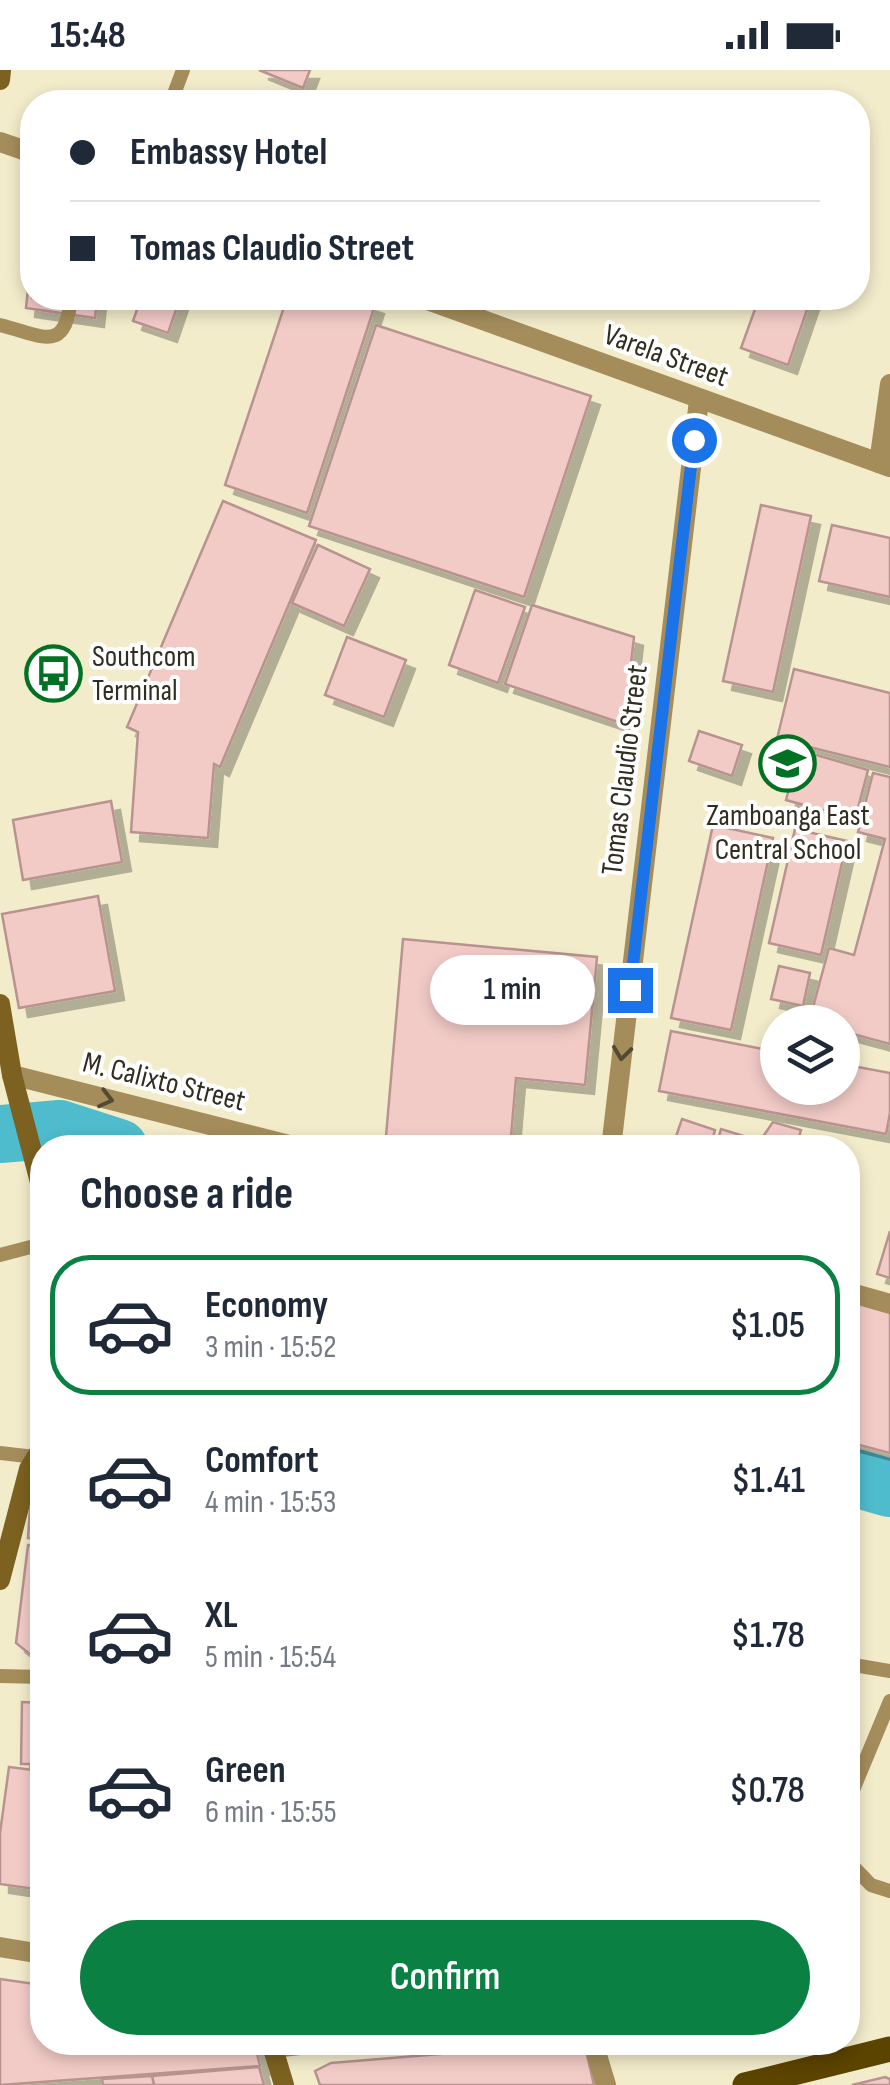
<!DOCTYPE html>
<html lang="en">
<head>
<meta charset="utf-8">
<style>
  :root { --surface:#fff; --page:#f2f2f3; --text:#1f2937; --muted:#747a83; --line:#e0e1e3; --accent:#0b8043 }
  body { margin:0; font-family:"Sofia Sans Condensed",sans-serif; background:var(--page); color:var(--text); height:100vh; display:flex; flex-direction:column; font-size:38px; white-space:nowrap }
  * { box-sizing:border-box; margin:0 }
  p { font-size:32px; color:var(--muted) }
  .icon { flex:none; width:55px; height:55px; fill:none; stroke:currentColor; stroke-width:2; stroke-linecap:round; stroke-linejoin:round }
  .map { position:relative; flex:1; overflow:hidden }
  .details { position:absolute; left:30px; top:1065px; width:830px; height:920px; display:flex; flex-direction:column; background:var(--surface); border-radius:40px; box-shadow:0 5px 15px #0003 }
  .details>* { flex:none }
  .banner { position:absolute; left:20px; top:20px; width:850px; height:220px; border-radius:40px; box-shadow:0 5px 15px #0003; display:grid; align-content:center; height:220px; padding:0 50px; background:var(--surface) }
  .tools { position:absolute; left:760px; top:935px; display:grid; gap:20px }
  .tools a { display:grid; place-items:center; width:100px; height:100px; border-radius:50%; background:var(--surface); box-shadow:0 5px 15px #0003; font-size:50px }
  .end { position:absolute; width:45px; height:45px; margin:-22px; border:12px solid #1a73e8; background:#fff; box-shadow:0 0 0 5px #fff }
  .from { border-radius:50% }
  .bubble { position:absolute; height:70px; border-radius:35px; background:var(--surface); box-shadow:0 5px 15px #0003; font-size:32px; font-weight:600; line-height:70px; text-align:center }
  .banner b { display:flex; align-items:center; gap:35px; height:95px; font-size:38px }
  .banner b+b { border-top:2px solid var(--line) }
  .banner i { width:25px; height:25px; background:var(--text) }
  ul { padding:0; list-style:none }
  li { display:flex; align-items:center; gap:30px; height:140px; margin:0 20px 15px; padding:0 30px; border:5px solid transparent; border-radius:40px }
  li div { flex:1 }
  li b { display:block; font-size:38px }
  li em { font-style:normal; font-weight:600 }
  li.selected { border-color:var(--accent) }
  li>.icon { width:90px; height:90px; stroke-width:1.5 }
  h2 { padding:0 50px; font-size:45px; line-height:120px }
  .cta { display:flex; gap:20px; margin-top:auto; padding:20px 50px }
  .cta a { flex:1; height:115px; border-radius:60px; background:var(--accent); color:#fff; font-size:40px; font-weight:600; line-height:115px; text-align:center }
  .status { display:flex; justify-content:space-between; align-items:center; height:70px; padding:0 50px; background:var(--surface); direction:ltr }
  .status svg { height:28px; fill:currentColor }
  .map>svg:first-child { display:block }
</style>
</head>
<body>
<div class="status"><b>15:48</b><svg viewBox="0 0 49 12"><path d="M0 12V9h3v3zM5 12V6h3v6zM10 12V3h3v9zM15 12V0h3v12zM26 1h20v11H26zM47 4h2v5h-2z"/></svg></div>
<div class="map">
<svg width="890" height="2015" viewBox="0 0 890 2015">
  <defs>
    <filter id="shadow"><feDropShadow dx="9" dy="9" stdDeviation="0" flood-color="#0004"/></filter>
  </defs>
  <rect width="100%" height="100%" fill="#f3eccb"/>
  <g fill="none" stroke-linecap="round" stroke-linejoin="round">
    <g stroke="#4ebccd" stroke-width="58">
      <path d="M 0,1064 L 60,1059 L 119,1078"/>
      <path d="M 848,1406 L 890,1418"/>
    </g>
  </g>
  <g fill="#f2cbc7" stroke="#b8938f" stroke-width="2.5" filter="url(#shadow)">
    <path d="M 259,0 L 310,0 L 303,18 Z"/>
    <path d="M 31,190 L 32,228 L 97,228 L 95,248 L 26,238 Z"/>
    <path d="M 141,228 L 180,228 L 168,263 L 133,251 Z"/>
    <path d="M 287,228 L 353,228 L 375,235 L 307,443 L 225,415 Z"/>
    <path d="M 759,228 L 811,228 L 788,295 L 741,278 Z"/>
    <path d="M 376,255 L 591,326 L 524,527 L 309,456 Z"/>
    <path d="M 223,431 L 316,470 L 220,697 L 214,694 L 208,768 L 131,762 L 138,662 L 127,657 Z"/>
    <path d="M 761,435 L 811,446 L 773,622 L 723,611 Z"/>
    <path d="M 832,455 L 890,468 L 890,527 L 819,511 Z"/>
    <path d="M 318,475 L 370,499 L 344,556 L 292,533 Z"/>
    <path d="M 475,520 L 525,537 L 498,613 L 449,595 Z"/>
    <path d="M 532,535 L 634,567 L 624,654 L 505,614 Z"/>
    <path d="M 347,567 L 406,590 L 384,647 L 325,625 Z"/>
    <path d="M 794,599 L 890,623 L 890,697 L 777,669 Z"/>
    <path d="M 699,661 L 742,675 L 732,706 L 689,691 Z"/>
    <path d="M 799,680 L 868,700 L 855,749 L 786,730 Z"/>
    <path d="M 873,703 L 890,707 L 890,974 L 842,961 L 842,952 L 809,952 L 829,878 L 854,885 L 885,769 L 858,762 Z"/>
    <path d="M 111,731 L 122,792 L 23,810 L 13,750 Z"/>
    <path d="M 713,755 L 773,768 L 731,960 L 671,948 Z"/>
    <path d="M 795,759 L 847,771 L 821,885 L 769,873 Z"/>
    <path d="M 98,826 L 115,921 L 19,938 L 2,844 Z"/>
    <path d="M 403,869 L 597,887 L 585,1015 L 516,1008 L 510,1078 L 385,1078 Z"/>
    <path d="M 779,896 L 810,903 L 803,936 L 771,929 Z"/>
    <path d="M 671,961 L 778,982 L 778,1018 L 842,1018 L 842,994 L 890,1003 L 890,1043 L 886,1064 L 659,1021 Z"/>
    <path d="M 682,1049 L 715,1060 L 710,1078 L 672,1078 Z"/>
    <path d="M 773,1052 L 801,1060 L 796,1078 L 716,1078 L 721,1059 L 760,1071 Z"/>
    <path d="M 890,1161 L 890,1208 L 877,1204 Z"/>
    <path d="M 848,1229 L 890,1239 L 890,1383 L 848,1372 Z"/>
    <path d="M 42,1423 L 42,1469 L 28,1468 L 30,1438 Z"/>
    <path d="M 28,1475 L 42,1476 L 42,1589 L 36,1589 L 16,1573 Z"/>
    <path d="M 22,1632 L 42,1633 L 42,1694 L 21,1694 Z"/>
    <path d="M 9,1697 L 42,1701 L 42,1820 L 0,1814 L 0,1763 Z"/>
    <path d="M 0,1909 L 42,1915 L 42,1972 L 254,1972 L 260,1996 L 0,2015 Z"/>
    <path d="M 584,1972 L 594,2015 L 320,2015 L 315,2001 L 331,1993 Z"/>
    <path d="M 259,1997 L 264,2015 L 154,2015 L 152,2006 Z"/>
    <path d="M 152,2006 L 154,2015 L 103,2015 L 102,2009 Z"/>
    <path d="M 885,2007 L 890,2009 L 890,2015 L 852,2015 Z"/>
  </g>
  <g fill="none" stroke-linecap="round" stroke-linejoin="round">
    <g stroke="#a48d5b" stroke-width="14">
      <path d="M 171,32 L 183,0"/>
      <path d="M 0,255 C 44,266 65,284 71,228"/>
      <path d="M 0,1185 L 42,1174"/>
      <path d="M 0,1383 L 35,1387"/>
      <path d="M 848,1594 L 890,1601"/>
      <path d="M 0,1606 L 42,1607"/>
      <path d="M 848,1732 L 890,1631"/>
      <path d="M 848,1791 L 871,1815 L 890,1821"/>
    </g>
    <g stroke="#a48d5b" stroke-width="20">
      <path d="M 879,393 L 890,314"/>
      <path d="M 12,1005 L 301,1078"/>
      <path d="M 848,1222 L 890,1234"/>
      <path d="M 0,1877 L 42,1884"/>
      <path d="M 273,1978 L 326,1972"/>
    </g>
    <g stroke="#a48d5b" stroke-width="20">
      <path d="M 0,72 L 32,83"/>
      <path d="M 422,228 L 890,397"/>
      <path d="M 611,1078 L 699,330"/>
      <path d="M 593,1972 L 606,2015"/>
    </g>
    <g stroke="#7c6120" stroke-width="20">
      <path d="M 0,10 L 1,0"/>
      <path d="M 0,934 L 12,1005 L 42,1120"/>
      <path d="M 0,1510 L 29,1399 L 42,1378"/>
      <path d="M 271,1972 L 284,2015"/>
    </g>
    <path stroke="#5b4300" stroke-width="25" d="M 745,2015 L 890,1979"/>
  </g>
  <defs><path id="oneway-chevron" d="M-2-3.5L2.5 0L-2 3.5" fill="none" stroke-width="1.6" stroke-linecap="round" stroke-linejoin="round" transform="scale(2.5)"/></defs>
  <g stroke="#544a32">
    <use href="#oneway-chevron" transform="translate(622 983) rotate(97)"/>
    <use href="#oneway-chevron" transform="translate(106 1029) rotate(14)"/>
  </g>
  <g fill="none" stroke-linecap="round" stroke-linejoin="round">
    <path stroke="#1a73e8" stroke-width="12" d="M 630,920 L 694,370"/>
  </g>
  <defs>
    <symbol id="bus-ring" viewBox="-11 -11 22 22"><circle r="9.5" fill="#fff" stroke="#027123" stroke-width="1.5"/><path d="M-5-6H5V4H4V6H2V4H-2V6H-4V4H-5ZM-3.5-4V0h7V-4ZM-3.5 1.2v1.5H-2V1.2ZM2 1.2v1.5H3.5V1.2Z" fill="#027123"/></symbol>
    <symbol id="school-ring" viewBox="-11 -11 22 22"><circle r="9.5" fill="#fff" stroke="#027123" stroke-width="1.5"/><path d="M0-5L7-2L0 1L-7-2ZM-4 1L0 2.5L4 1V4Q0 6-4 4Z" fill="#027123"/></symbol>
  </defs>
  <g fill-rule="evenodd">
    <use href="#bus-ring" x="22" y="572" width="63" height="63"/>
    <use href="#school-ring" x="756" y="662" width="63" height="63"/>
  </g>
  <g text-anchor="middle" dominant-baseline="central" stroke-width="8" stroke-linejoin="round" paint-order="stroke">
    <g font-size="30" fill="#312e21" stroke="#fff">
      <text transform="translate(666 286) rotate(20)">Varela Street</text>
      <text transform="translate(625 700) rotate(-83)">Tomas Claudio Street</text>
      <text transform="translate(164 1012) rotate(14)">M. Calixto Street</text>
    </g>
    <g font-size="30" fill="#312e21" stroke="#fff" text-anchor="start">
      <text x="92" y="587">Southcom<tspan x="92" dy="34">Terminal</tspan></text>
      <text x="788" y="746" text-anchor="middle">Zamboanga East<tspan x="788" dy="34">Central School</tspan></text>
    </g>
  </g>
</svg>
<div class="tools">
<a><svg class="icon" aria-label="layers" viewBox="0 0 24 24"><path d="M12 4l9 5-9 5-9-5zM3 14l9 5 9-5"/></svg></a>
</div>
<i class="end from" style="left:694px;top:370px"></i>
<i class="end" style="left:630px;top:920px"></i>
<div class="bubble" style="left:430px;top:885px;width:165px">1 min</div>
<div class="banner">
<b><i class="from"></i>Embassy Hotel</b>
<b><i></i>Tomas Claudio Street</b>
</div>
<section class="details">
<h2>Choose a ride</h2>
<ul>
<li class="selected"><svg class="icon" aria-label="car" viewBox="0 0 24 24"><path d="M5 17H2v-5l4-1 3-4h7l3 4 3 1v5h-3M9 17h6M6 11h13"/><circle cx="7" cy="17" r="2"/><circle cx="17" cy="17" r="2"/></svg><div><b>Economy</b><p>3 min · 15:52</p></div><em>$1.05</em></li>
<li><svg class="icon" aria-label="car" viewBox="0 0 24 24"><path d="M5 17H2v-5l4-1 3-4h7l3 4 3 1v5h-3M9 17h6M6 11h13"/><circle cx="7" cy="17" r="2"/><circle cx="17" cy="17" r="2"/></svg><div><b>Comfort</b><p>4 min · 15:53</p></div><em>$1.41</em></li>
<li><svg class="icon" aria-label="car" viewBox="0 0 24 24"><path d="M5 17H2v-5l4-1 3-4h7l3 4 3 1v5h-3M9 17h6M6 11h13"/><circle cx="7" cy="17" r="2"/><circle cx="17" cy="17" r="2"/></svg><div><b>XL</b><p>5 min · 15:54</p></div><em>$1.78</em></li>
<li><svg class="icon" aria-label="car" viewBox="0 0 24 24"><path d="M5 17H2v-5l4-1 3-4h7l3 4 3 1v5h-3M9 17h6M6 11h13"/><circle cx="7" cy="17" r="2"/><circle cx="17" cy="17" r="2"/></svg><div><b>Green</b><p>6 min · 15:55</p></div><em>$0.78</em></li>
</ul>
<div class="cta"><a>Confirm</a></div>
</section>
</div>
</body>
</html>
